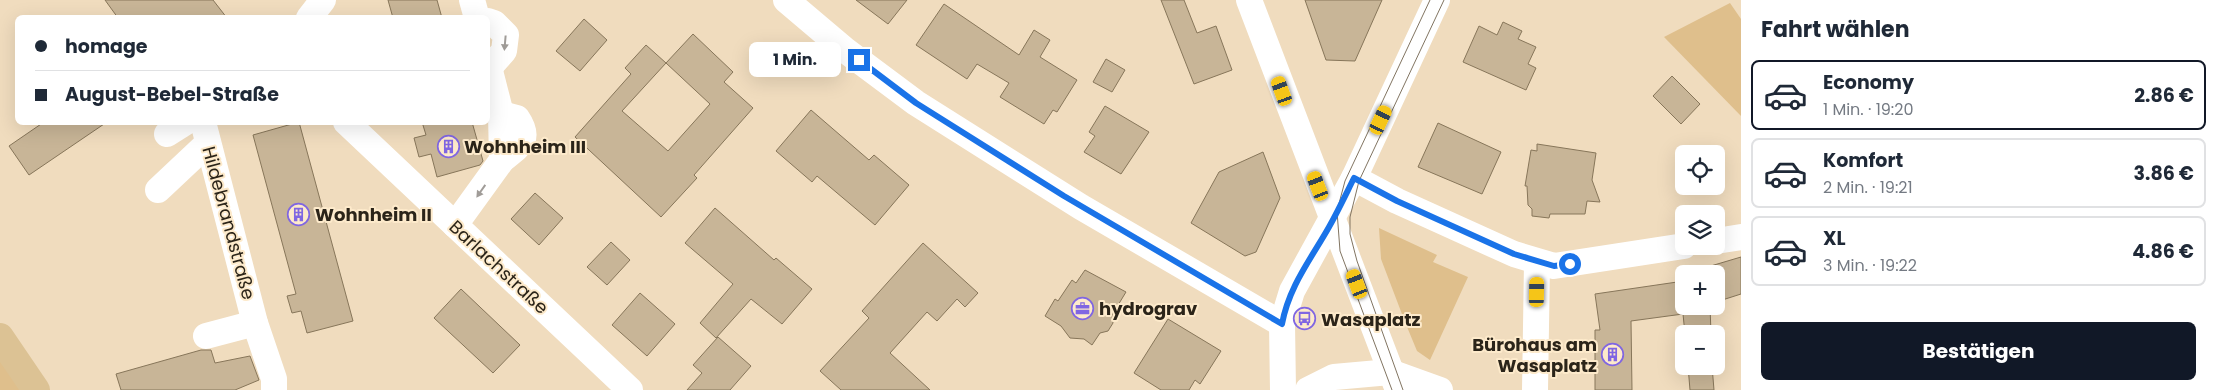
<!DOCTYPE html>
<html lang="de">
<head>
<meta charset="utf-8">
<style>
  :root { --surface:#fff; --page:#f6f6f7; --text:#1f2937; --muted:#747a83; --line:#e0e1e3; --accent:#111827 }
  body { margin:0; font-family:Poppins,sans-serif; background:var(--page); color:var(--text); height:100vh; display:flex; flex-direction:column; font-size:19px; white-space:nowrap }
  * { box-sizing:border-box; margin:0 }
  p { font-size:16px; color:var(--muted) }
  .icon { flex:none; width:28px; height:28px; fill:none; stroke:currentColor; stroke-width:2; stroke-linecap:round; stroke-linejoin:round }
  .map { position:relative; flex:1; overflow:hidden }
  .details { display:flex; flex-direction:column; background:var(--surface); width:475px }
  .details>* { flex:none }
  .banner { position:absolute; left:15px; top:15px; width:475px; height:110px; border-radius:8px; box-shadow:0 5px 20px #0002; display:grid; align-content:center; height:110px; padding:0 20px; background:var(--surface) }
  .buttons { position:absolute; left:1675px; top:145px; display:grid; gap:10px }
  .buttons a { display:grid; place-items:center; width:50px; height:50px; border-radius:8px; background:var(--surface); box-shadow:0 5px 20px #0002; font-size:25px }
  .end { position:absolute; width:22px; height:22px; margin:-11px; border:6px solid #1a73e8; background:#fff; box-shadow:0 0 0 2px #fff }
  .from { border-radius:50% }
  .bubble { position:absolute; height:35px; border-radius:8px; background:var(--surface); box-shadow:0 5px 20px #0002; font-size:16px; font-weight:700; line-height:35px; text-align:center }
  .car { position:absolute; width:15px; height:30px; margin:-15px -8px; border-radius:6px; box-shadow:0 0 4px 1px #0007; background:linear-gradient(#f5c518 24%,#345 0 40%,#f5c518 0 76%,#345 0 86%,#f5c518 0) }
  .banner b { display:flex; align-items:center; gap:18px; height:48px; font-size:19px }
  .banner b+b { border-top:1px solid var(--line) }
  .banner i { width:12px; height:12px; background:var(--text) }
  ul { padding:0; list-style:none }
  li { display:flex; align-items:center; gap:15px; height:70px; margin:0 10px 8px; padding:0 10px; border:2px solid var(--line); border-radius:8px }
  li div { flex:1 }
  li b { display:block; font-size:19px }
  li em { font-style:normal; font-weight:700 }
  li.selected { border-color:var(--accent) }
  li>.icon { width:45px; height:45px; stroke-width:1.5 }
  h2 { padding:0 20px; font-size:22px; line-height:60px }
  .button { display:flex; gap:10px; margin-top:auto; padding:10px 20px }
  .button a { flex:1; height:58px; border-radius:8px; background:var(--accent); color:#fff; font-size:20px; font-weight:700; line-height:58px; text-align:center }
  main { display:flex; flex:1; min-height:0 }
  .map>svg:first-child { display:block }
</style>
</head>
<body>
<main>
<div class="map">
<svg width="1741" height="390" viewBox="0 0 1741 390">
  <rect width="100%" height="100%" fill="#f0dcbe"/>
  <g fill="#dfbf8c">
    <path d="M 1730,3 L 1741,19 L 1741,116 L 1664,37 Z"/>
    <path d="M 1379,228 L 1437,255 L 1433,262 L 1468,277 L 1430,360 L 1417,351 L 1405,322 L 1381,259 Z"/>
    <path d="M 0,359 L 22,390 L 0,390 Z"/>
  </g>
  <g fill="#c8b597" stroke="#87765a" fill-rule="evenodd">
    <path d="M 105,0 L 213,0 L 227,18 L 118,18 Z"/>
    <path d="M 388,0 L 437,0 L 442,18 L 393,18 Z"/>
    <path d="M 856,0 L 907,0 L 888,24 Z"/>
    <path d="M 1161,0 L 1184,0 L 1197,33 L 1216,26 L 1232,70 L 1194,84 Z"/>
    <path d="M 1305,0 L 1382,0 L 1355,61 L 1326,60 Z"/>
    <path d="M 944,4 L 1019,55 L 1034,30 L 1050,40 L 1040,57 L 1077,80 L 1057,112 L 1053,110 L 1044,124 L 1000,97 L 1009,83 L 977,64 L 967,79 L 916,45 Z"/>
    <path d="M 584,19 L 607,40 L 580,71 L 556,51 Z"/>
    <path d="M 1503,22 L 1522,31 L 1518,39 L 1536,47 L 1528,64 L 1536,68 L 1526,90 L 1463,62 L 1479,26 L 1497,35 Z"/>
    <path d="M 693,34 L 733,72 L 724,82 L 753,108 L 694,175 L 697,178 L 661,217 L 575,137 L 631,74 L 625,68 L 646,45 L 666,63 ZM 666,63 L 710,104 L 668,151 L 622,111 Z"/>
    <path d="M 1106,59 L 1125,70 L 1112,92 L 1093,82 Z"/>
    <path d="M 1672,76 L 1700,104 L 1681,124 L 1653,96 Z"/>
    <path d="M 1105,106 L 1149,132 L 1121,174 L 1084,152 L 1095,136 L 1089,132 Z"/>
    <path d="M 811,110 L 869,160 L 874,155 L 909,185 L 875,225 L 817,176 L 812,182 L 776,151 Z"/>
    <path d="M 44,122 L 107,122 L 29,175 L 9,146 Z"/>
    <path d="M 299,122 L 353,321 L 307,333 L 301,311 L 292,313 L 287,296 L 296,294 L 253,135 Z"/>
    <path d="M 422,122 L 472,122 L 483,161 L 480,165 L 437,177 L 431,154 L 419,157 L 414,138 L 426,135 Z"/>
    <path d="M 1438,123 L 1501,152 L 1482,194 L 1418,167 Z"/>
    <path d="M 1537,144 L 1596,153 L 1592,180 L 1600,202 L 1587,201 L 1585,214 L 1550,214 L 1549,218 L 1532,216 L 1532,209 L 1528,205 L 1527,186 L 1525,186 L 1531,150 L 1537,151 Z"/>
    <path d="M 1263,152 L 1280,198 L 1256,252 L 1245,256 L 1191,223 L 1219,172 Z"/>
    <path d="M 535,193 L 563,218 L 539,245 L 511,219 Z"/>
    <path d="M 715,208 L 774,260 L 776,258 L 812,289 L 782,324 L 751,299 L 716,338 L 700,323 L 733,284 L 685,243 Z"/>
    <path d="M 611,242 L 630,260 L 607,285 L 587,267 Z"/>
    <path d="M 923,243 L 978,293 L 965,307 L 957,299 L 937,321 L 927,312 L 890,353 L 930,390 L 841,390 L 820,371 L 869,318 L 862,311 Z"/>
    <path d="M 1741,257 L 1741,294 L 1716,302 L 1716,274 L 1706,274 L 1704,268 Z"/>
    <path d="M 1085,270 L 1126,292 L 1112,315 L 1113,323 L 1108,331 L 1100,333 L 1092,345 L 1084,339 L 1070,338 L 1061,326 L 1045,316 L 1055,299 L 1058,301 L 1072,280 L 1076,283 Z"/>
    <path d="M 1684,281 L 1684,306 L 1710,306 L 1711,334 L 1685,334 L 1683,314 L 1631,321 L 1632,390 L 1595,390 L 1595,330 L 1600,330 L 1595,294 Z"/>
    <path d="M 461,289 L 520,345 L 493,373 L 434,318 Z"/>
    <path d="M 640,293 L 675,324 L 647,356 L 612,325 Z"/>
    <path d="M 1168,319 L 1221,351 L 1200,384 L 1195,380 L 1189,390 L 1161,390 L 1134,373 Z"/>
    <path d="M 718,337 L 751,366 L 730,390 L 687,390 L 702,373 L 693,365 Z"/>
    <path d="M 201,350 L 211,350 L 215,363 L 250,356 L 259,380 L 235,390 L 121,390 L 116,374 Z"/>
    <path d="M 1688,366 L 1712,366 L 1714,390 L 1690,390 Z"/>
  </g>
  <g fill="none" stroke-linecap="round" stroke-linejoin="round">
    <g stroke="#fff" stroke-width="26">
      <path d="M 472,0 L 477,18"/>
      <path d="M 786,0 L 845,50 L 916,103 L 1081,207 L 1282,324"/>
      <path d="M 1249,0 L 1398,390"/>
      <path d="M 309,18 L 323,0"/>
      <path d="M 488,21 L 494,23 L 506,35 L 504,51 L 489,68"/>
      <path d="M 501,114 L 517,118 C 532,140 519,146 502,160"/>
      <path d="M 203,122 L 255,323 L 274,379 L 274,390"/>
      <path d="M 346,122 L 630,390"/>
      <path d="M 167,134 L 186,122"/>
      <path d="M 1354,178 L 1397,201 L 1514,254 L 1554,266 L 1684,246"/>
      <path d="M 158,190 L 208,143"/>
      <path d="M 455,225 L 502,160 L 501,114 L 488,63"/>
      <path d="M 1716,241 L 1741,237"/>
      <path d="M 206,336 L 255,323"/>
      <path d="M 1283,390 L 1282,324 L 1292,291 L 1354,178 L 1437,0"/>
      <path d="M 1308,390 L 1334,377 L 1390,372 L 1440,390"/>
      <path d="M 1535,390 L 1537,263"/>
    </g>
    <path stroke="#dcc294" stroke-width="28" d="M 0,337 L 36,390"/>
    <g stroke="#817461" stroke-width="1">
      <path d="M 1392,390 L 1340,251 L 1337,211 L 1345,181 L 1430,0"/>
      <path d="M 1403,390 L 1357,261 L 1350,234 L 1350,217 L 1359,181 L 1444,0"/>
    </g>
  </g>
  <defs><path id="oneway-solid" d="M-6-.8H1V-3.2L6.5 0L1 3.2V.8H-6Z" transform="scale(1.25)"/></defs>
  <g fill="#a09c98">
    <use href="#oneway-solid" transform="translate(505 43) rotate(95)"/>
    <use href="#oneway-solid" transform="translate(481 191) rotate(125)"/>
  </g>
  <g fill="none" stroke-linecap="round" stroke-linejoin="round">
    <path stroke="#1a73e8" stroke-width="6" d="M 859,60 L 916,103 L 1064,196 L 1282,324 C 1289,286 1311,259 1329,227 C 1338,211 1346,194 1354,178 L 1397,201 L 1514,254 L 1554,266 L 1570,264"/>
  </g>
  <defs>
    <symbol id="building-ring" viewBox="-11 -11 22 22"><circle r="9.5" fill="#fdeacb" stroke="#8066e2" stroke-width="1.5"/><path d="M-4-6H4V6H1V3H-1V6H-4ZM-2.5-4.3h1.7v1.8h-1.7ZM.8-4.3h1.7v1.8H.8ZM-2.5-1h1.7V.8h-1.7ZM.8-1h1.7V.8H.8Z" fill="#8066e2"/></symbol>
    <symbol id="office-ring" viewBox="-11 -11 22 22"><circle r="9.5" fill="#fdeacb" stroke="#8066e2" stroke-width="1.5"/><path d="M-6-3h4V-5.5h4V-3h4V5H-6ZM-1-4.5V-3h2v-1.5ZM-6 0V1H6V0Z" fill="#8066e2"/></symbol>
    <symbol id="bus-ring" viewBox="-11 -11 22 22"><circle r="9.5" fill="#fdeacb" stroke="#8066e2" stroke-width="1.5"/><path d="M-5-6H5V4H4V6H2V4H-2V6H-4V4H-5ZM-3.5-4V0h7V-4ZM-3.5 1.2v1.5H-2V1.2ZM2 1.2v1.5H3.5V1.2Z" fill="#8066e2"/></symbol>
  </defs>
  <g fill-rule="evenodd">
    <use href="#building-ring" x="436" y="134" width="25" height="25"/>
    <use href="#building-ring" x="286" y="202" width="25" height="25"/>
    <use href="#office-ring" x="1070" y="296" width="25" height="25"/>
    <use href="#bus-ring" x="1292" y="306" width="25" height="25"/>
    <use href="#building-ring" x="1600" y="342" width="25" height="25"/>
  </g>
  <g text-anchor="middle" dominant-baseline="central" stroke-width="4" stroke-linejoin="round" paint-order="stroke">
    <g font-size="18" font-weight="bold" fill="#2b2419" stroke="#fdeacb" text-anchor="start">
      <text x="464" y="146">Wohnheim III</text>
      <text x="315" y="214">Wohnheim II</text>
      <text x="1099" y="308">hydrograv</text>
      <text x="1321" y="319">Wasaplatz</text>
      <text x="1597" y="344" text-anchor="end">Bürohaus am<tspan x="1597" dy="21">Wasaplatz</tspan></text>
    </g>
    <g font-size="18" fill="#2b2419" stroke="#fdeacb">
      <text transform="translate(229 223) rotate(75)">Hildebrandstraße</text>
      <text transform="translate(499 267) rotate(43)">Barlachstraße</text>
    </g>
  </g>
</svg>
<div class="buttons">
<a><svg class="icon" aria-label="locate" viewBox="0 0 24 24"><circle cx="12" cy="12" r="6"/><path d="M12 2v4M12 18v4M2 12h4M18 12h4"/></svg></a>
<a><svg class="icon" aria-label="layers" viewBox="0 0 24 24"><path d="M12 4l9 5-9 5-9-5zM3 14l9 5 9-5"/></svg></a>
<a>+</a>
<a>−</a>
</div>
<i class="end from" style="left:1570px;top:264px"></i>
<i class="end" style="left:859px;top:60px"></i>
<div class="bubble" style="left:749px;top:42px;width:92px">1 Min.</div>
<i class="car" style="left:1282px;top:91px;rotate:340deg"></i>
<i class="car" style="left:1381px;top:120px;rotate:25deg"></i>
<i class="car" style="left:1318px;top:186px;rotate:339deg"></i>
<i class="car" style="left:1357px;top:284px;rotate:339deg"></i>
<i class="car" style="left:1537px;top:292px;rotate:1deg"></i>
<div class="banner">
<b><i class="from"></i>homage</b>
<b><i></i>August-Bebel-Straße</b>
</div>
</div>
<section class="details">
<h2>Fahrt wählen</h2>
<ul>
<li class="selected"><svg class="icon" aria-label="car" viewBox="0 0 24 24"><path d="M5 17H2v-5l4-1 3-4h7l3 4 3 1v5h-3M9 17h6M6 11h13"/><circle cx="7" cy="17" r="2"/><circle cx="17" cy="17" r="2"/></svg><div><b>Economy</b><p>1 Min. · 19:20</p></div><em>2.86 €</em></li>
<li><svg class="icon" aria-label="car" viewBox="0 0 24 24"><path d="M5 17H2v-5l4-1 3-4h7l3 4 3 1v5h-3M9 17h6M6 11h13"/><circle cx="7" cy="17" r="2"/><circle cx="17" cy="17" r="2"/></svg><div><b>Komfort</b><p>2 Min. · 19:21</p></div><em>3.86 €</em></li>
<li><svg class="icon" aria-label="car" viewBox="0 0 24 24"><path d="M5 17H2v-5l4-1 3-4h7l3 4 3 1v5h-3M9 17h6M6 11h13"/><circle cx="7" cy="17" r="2"/><circle cx="17" cy="17" r="2"/></svg><div><b>XL</b><p>3 Min. · 19:22</p></div><em>4.86 €</em></li>
</ul>
<div class="button"><a>Bestätigen</a></div>
</section>
</main>
</body>
</html>
